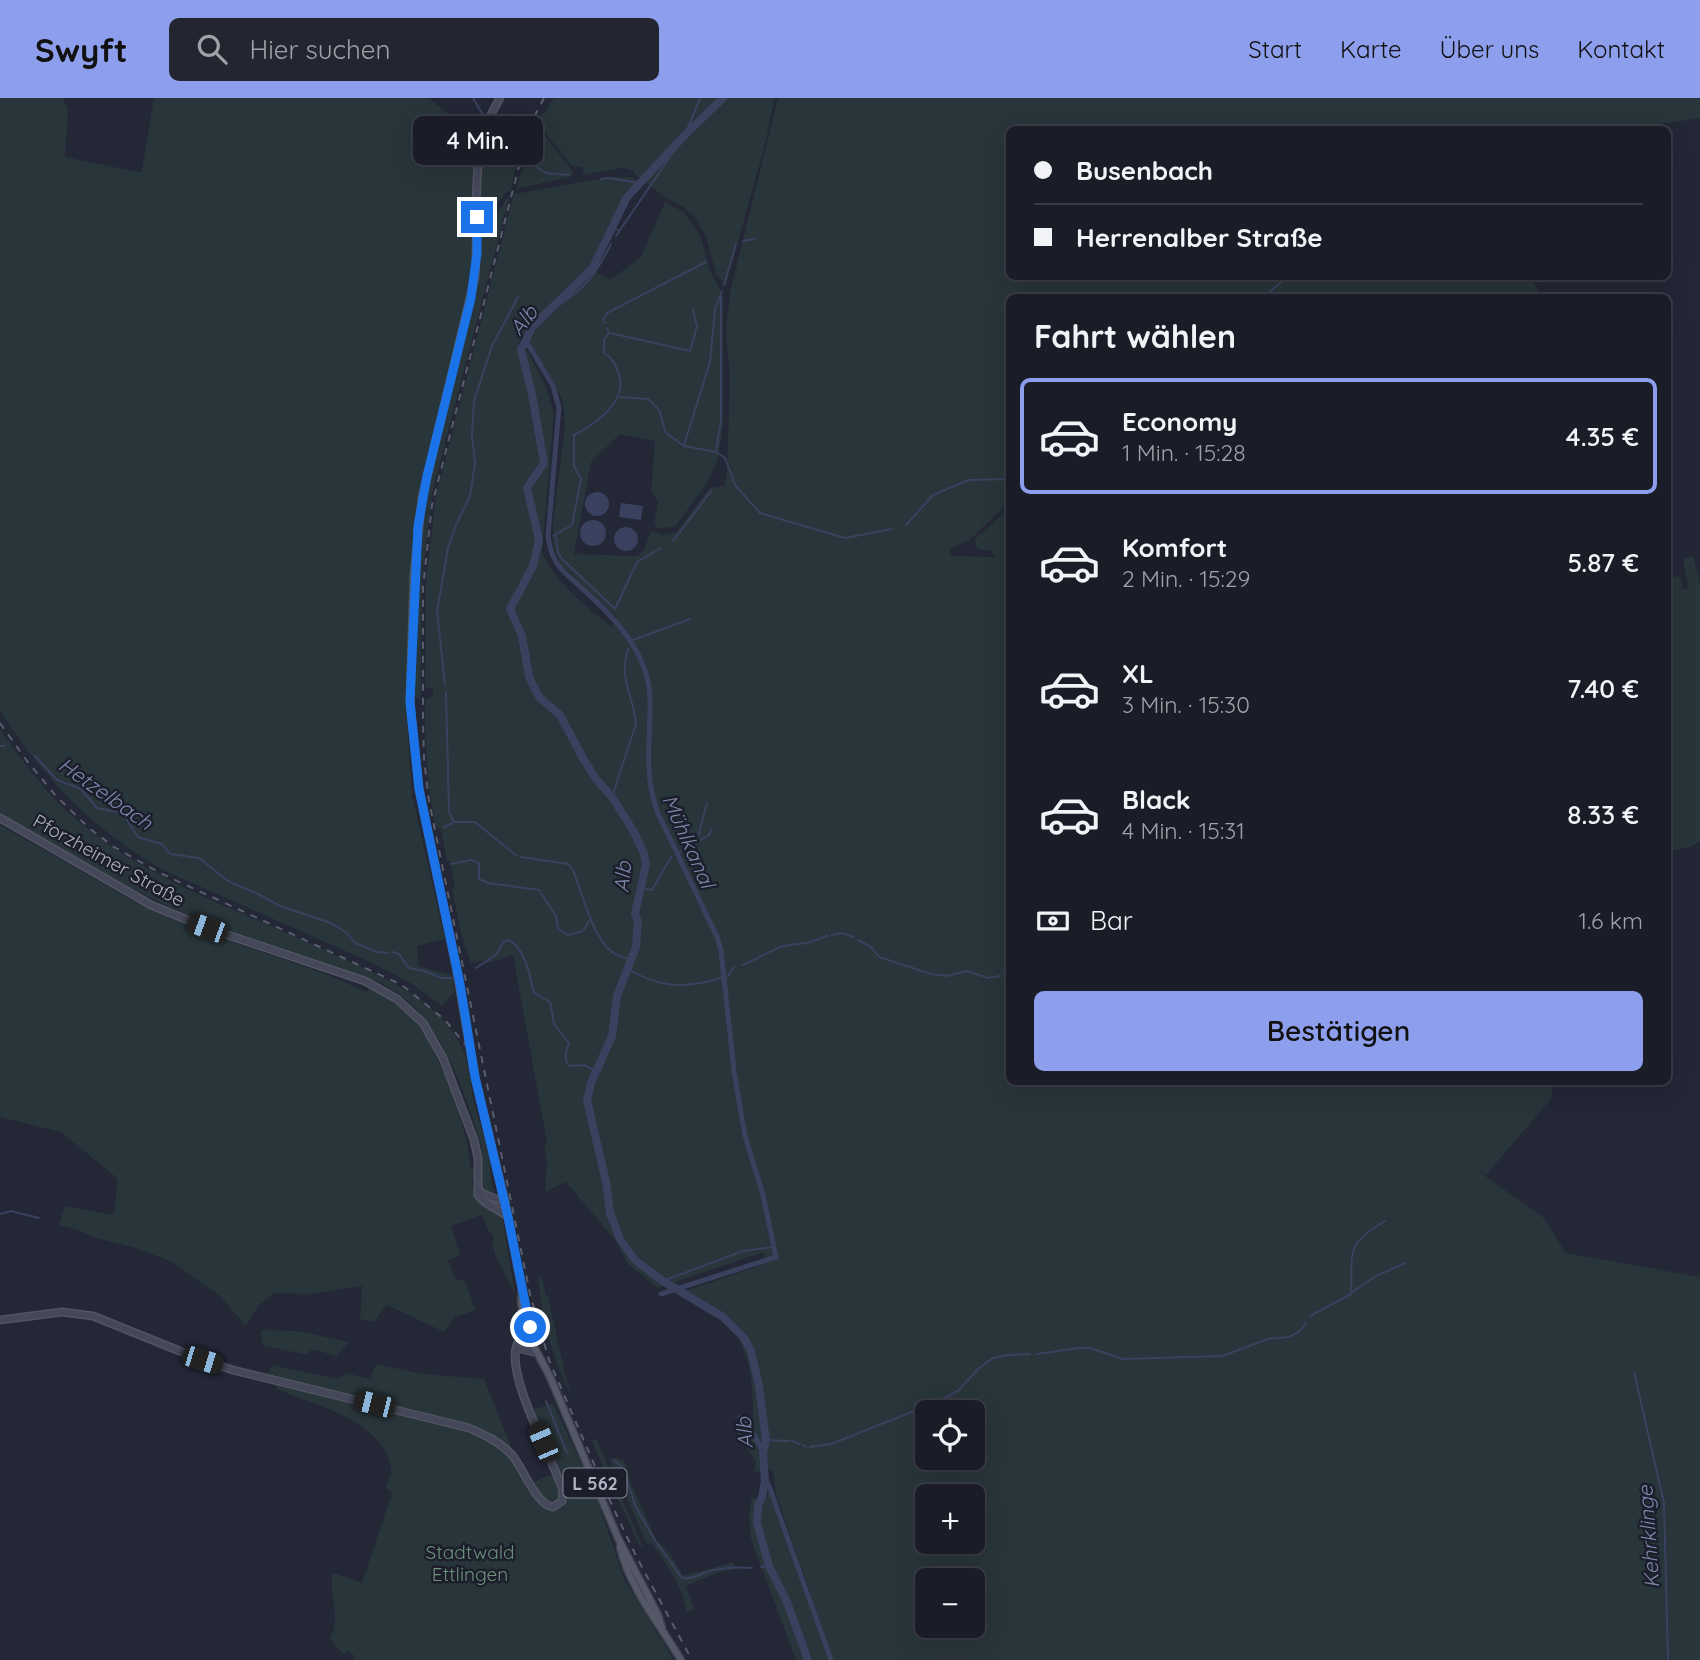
<!DOCTYPE html>
<html lang="de">
<head>
<meta charset="utf-8">
<style>
  :root { --surface:#1a1d28; --page:#232630; --text:#f1f3f6; --muted:#9fa2a8; --line:#383b45; --accent:#8d9eec }
  body { margin:0; font-family:Quicksand,sans-serif; background:var(--page); color:var(--text); height:100vh; display:flex; flex-direction:column; font-size:26px; white-space:nowrap }
  * { box-sizing:border-box; margin:0 }
  p { font-size:23px; color:var(--muted) }
  .icon { flex:none; width:38px; height:38px; fill:none; stroke:currentColor; stroke-width:2; stroke-linecap:round; stroke-linejoin:round }
  .map { position:relative; flex:1; overflow:hidden }
  .panel { position:absolute; left:1006px; top:196px; width:665px; height:791px; display:flex; flex-direction:column; background:var(--surface); border-radius:10px; box-shadow:0 7px 28px #0002,0 0 0 2px var(--line) }
  .panel>* { flex:none }
  .banner { position:absolute; left:1006px; top:28px; width:665px; height:154px; border-radius:10px; box-shadow:0 7px 28px #0002,0 0 0 2px var(--line); display:grid; align-content:center; height:154px; padding:0 28px; background:var(--surface) }
  .controls { position:absolute; left:915px; top:1302px; display:grid; gap:14px }
  .controls a { display:grid; place-items:center; width:70px; height:70px; border-radius:10px; background:var(--surface); box-shadow:0 7px 28px #0002,0 0 0 2px var(--line); font-size:35px }
  .end { position:absolute; width:32px; height:32px; margin:-16px; border:9px solid #1a73e8; background:#fff; box-shadow:0 0 0 4px #fff }
  .from { border-radius:50% }
  .bubble { position:absolute; height:49px; border-radius:10px; background:var(--surface); box-shadow:0 7px 28px #0002,0 0 0 2px var(--line); font-size:23px; font-weight:600; line-height:49px; text-align:center }
  .car { position:absolute; width:21px; height:42px; margin:-21px -10px; border-radius:9px; box-shadow:0 0 5px 2px #0007; background:linear-gradient(#222 24%,#8ab4d8 0 40%,#222 0 76%,#8ab4d8 0 86%,#222 0) }
  .banner b { display:flex; align-items:center; gap:24px; height:66px; font-size:26px }
  .banner b+b { border-top:2px solid var(--line) }
  .banner i { width:18px; height:18px; background:var(--text) }
  ul { padding:0; list-style:none }
  li { display:flex; align-items:center; gap:21px; height:116px; margin:0 14px 10px; padding:0 14px; border:4px solid transparent; border-radius:10px }
  li div { flex:1 }
  li b { display:block; font-size:26px }
  li em { font-style:normal; font-weight:600 }
  li.on { border-color:var(--accent) }
  li>.icon { width:63px; height:63px; stroke-width:1.5 }
  h2 { padding:0 28px; font-size:32px; line-height:84px }
  .pay { display:flex; align-items:center; gap:18px; height:77px; padding:0 28px; font-size:26px }
  .pay p { margin-inline-start:auto }
  .cta { display:flex; gap:14px; margin-top:auto; padding:14px 28px }
  .cta a { flex:1; height:80px; border-radius:10px; background:var(--accent); color:#111; font-size:28px; font-weight:600; line-height:80px; text-align:center }
  header { display:flex; align-items:center; gap:42px; box-sizing:border-box; height:98px; padding:0 35px; background:var(--accent); color:#111 }
  header strong { font-size:33px }
  nav { display:flex; gap:38px; margin-inline-start:auto; font-size:24px }
  .search { width:490px; height:63px; background:var(--page); display:flex; align-items:center; gap:18px; box-sizing:border-box; padding:0 24px; border-radius:10px; color:var(--muted); font-size:26px }
  .map>svg:first-child { display:block }
</style>
</head>
<body>
<header>
<strong>Swyft</strong>
<div class="search"><svg class="icon" aria-label="search" viewBox="0 0 24 24"><circle cx="10" cy="10" r="6"/><path d="M15 15l6 6"/></svg>Hier suchen</div>
<nav><a>Start</a><a>Karte</a><a>Über uns</a><a>Kontakt</a></nav>
</header>
<div class="map">
<svg width="1700" height="1562" viewBox="0 0 1700 1562">
  <rect width="100%" height="100%" fill="#232736"/>
  <g fill="#28353a" fill-rule="evenodd">
    <path d="M 0,0 L 63,0 L 68,13 L 65,59 L 138,74 L 142,73 L 154,0 L 429,0 L 478,40 L 473,87 L 471,183 L 418,400 L 406,604 L 412,697 L 445,841 L 417,848 L 418,868 L 452,877 L 455,893 L 442,908 L 409,884 L 370,864 L 163,772 C 92,731 44,681 0,613 Z"/>
    <path d="M 554,0 L 775,0 L 765,46 L 726,187 L 716,176 L 706,139 L 695,119 L 683,109 L 667,101 L 634,75 L 634,73 L 623,70 L 582,77 L 584,70 L 571,67 L 537,25 Z"/>
    <path d="M 778,0 L 1700,0 L 1700,20 L 1620,32 L 1010,32 L 1010,178 L 1531,178 L 1541,199 L 1010,200 L 1010,403 L 971,441 L 951,450 L 950,454 L 952,458 L 995,459 L 990,452 L 982,452 L 976,449 L 975,441 L 1010,410 L 1010,984 L 1554,984 L 1551,1001 L 1486,1077 L 1478,1073 L 1543,1119 L 1566,1155 L 1700,1179 L 1700,1562 L 833,1562 L 776,1396 L 773,1374 L 769,1371 L 754,1374 L 756,1364 L 735,1332 L 753,1320 C 753,1284 751,1249 724,1223 C 712,1211 691,1204 676,1196 L 765,1166 L 764,1154 L 658,1190 L 628,1166 L 615,1142 L 566,1084 L 545,1094 L 547,1062 L 544,1048 L 547,1045 L 513,857 L 487,865 L 483,863 L 471,865 L 462,839 L 452,791 L 455,791 L 450,763 L 447,764 L 441,732 L 435,727 C 427,686 425,645 425,602 L 433,597 L 433,591 L 425,589 L 426,482 L 436,398 L 514,96 L 611,79 L 631,79 L 639,84 L 626,98 L 591,171 L 610,182 L 641,159 L 665,104 L 684,114 L 700,137 L 710,173 L 722,195 L 723,202 L 723,329 L 718,361 L 706,387 L 675,429 L 657,430 L 654,426 L 658,403 L 651,394 L 655,343 L 620,336 L 591,364 L 574,456 L 637,458 L 644,452 L 651,433 L 663,437 L 676,434 L 710,390 L 724,388 L 727,375 L 730,278 L 726,234 L 730,195 ZM 532,228 L 534,229 L 529,243 L 563,303 L 565,327 L 553,424 L 553,449 L 562,468 L 617,520 L 611,529 C 586,508 555,484 542,454 L 554,316 L 546,288 L 528,254 L 518,249 L 519,243 ZM 973,1314 L 973,1360 L 928,1360 L 928,1314 ZM 928,1398 L 973,1398 L 973,1444 L 928,1444 ZM 928,1482 L 973,1482 L 973,1528 L 928,1528 Z"/>
    <path d="M 535,29 C 547,37 561,60 572,72 L 573,78 L 516,91 Z"/>
    <path d="M 518,38 L 522,38 L 511,92 C 500,97 497,110 487,117 C 470,110 482,55 486,40 L 517,41 Z"/>
    <path d="M 510,96 L 432,395 L 422,482 L 421,601 L 417,601 L 414,597 L 418,539 L 415,532 L 419,455 L 426,396 L 475,196 L 479,173 L 480,128 L 484,123 L 494,120 Z"/>
    <path d="M 1693,458 L 1700,486 L 1700,743 L 1692,748 L 1668,754 L 1668,480 L 1680,478 L 1683,491 L 1689,491 L 1683,461 Z"/>
    <path d="M 0,631 C 24,666 50,700 83,727 C 147,781 242,814 318,849 C 367,872 423,891 455,937 C 469,957 469,980 474,1003 C 478,1022 486,1041 489,1059 C 491,1071 490,1085 494,1095 L 487,1095 L 481,1089 L 480,1083 L 480,1051 L 482,1050 C 466,999 449,943 409,904 C 385,881 347,874 317,863 C 267,846 216,830 168,808 C 110,782 55,747 0,715 Z"/>
    <path d="M 0,727 L 139,806 L 192,830 L 323,875 L 367,894 L 369,889 C 386,899 403,908 416,924 C 437,948 471,1038 470,1069 L 475,1070 L 472,1085 L 476,1100 L 488,1110 L 498,1113 L 503,1123 L 515,1196 L 495,1156 L 493,1148 L 493,1137 L 489,1134 L 482,1117 L 451,1128 L 460,1157 L 448,1163 L 456,1182 L 464,1182 L 476,1212 L 455,1219 L 444,1234 L 387,1207 L 374,1224 L 360,1221 L 362,1188 L 309,1196 L 275,1195 L 259,1207 L 246,1228 L 220,1198 L 170,1163 L 133,1149 L 96,1140 L 78,1132 L 59,1127 L 65,1108 L 114,1117 L 118,1081 L 61,1034 L 0,1019 Z"/>
    <path d="M 538,1179 L 542,1179 L 546,1198 L 548,1198 L 566,1281 L 574,1301 C 553,1266 542,1221 538,1179 Z"/>
    <path d="M 261,1232 L 298,1233 L 349,1244 L 336,1258 L 316,1252 L 309,1253 L 308,1257 L 265,1248 L 262,1246 Z"/>
    <path d="M 376,1266 L 423,1276 L 484,1281 L 512,1351 L 506,1356 L 526,1387 L 560,1373 L 533,1312 L 553,1305 L 596,1398 L 624,1481 L 674,1562 L 354,1562 L 355,1558 L 347,1553 L 344,1557 L 329,1540 C 343,1522 327,1495 333,1475 L 362,1485 L 392,1395 L 386,1390 C 387,1384 392,1375 391,1369 C 383,1323 313,1306 276,1291 L 278,1278 L 268,1276 L 272,1267 L 337,1281 L 346,1275 L 370,1281 Z"/>
    <path d="M 596,1341 L 643,1449 L 639,1447 L 592,1343 Z"/>
    <path d="M 609,1360 L 617,1360 L 624,1363 L 632,1388 L 656,1441 L 671,1457 L 683,1478 L 734,1464 L 735,1471 L 717,1475 L 686,1488 L 694,1511 L 687,1515 C 682,1488 668,1467 651,1445 L 647,1446 Z"/>
    <path d="M 769,1394 L 828,1562 L 796,1562 L 751,1441 L 749,1417 L 752,1399 L 763,1405 Z"/>
  </g>
  <g fill="#3a415e">
    <circle cx="597" cy="406" r="12"/>
    <path d="M 621,405 L 643,408 L 641,422 L 619,419 Z"/>
    <circle cx="593" cy="435" r="13"/>
    <circle cx="626" cy="441" r="12"/>
  </g>
  <g fill="none" stroke-linecap="round" stroke-linejoin="round">
    <g stroke="#3a415e" stroke-width="2">
      <path d="M 473,0 L 483,17"/>
      <path d="M 527,63 L 546,75 L 569,77"/>
      <path d="M 601,81 L 609,80 L 639,85"/>
      <path d="M 612,129 L 619,133"/>
      <path d="M 616,138 L 685,37 L 700,0"/>
      <path d="M 743,143 L 755,141"/>
      <path d="M 724,187 L 736,146"/>
      <path d="M 1263,200 L 1288,178"/>
      <path d="M 555,210 C 586,189 594,180 611,146"/>
      <path d="M 605,225 L 603,222 L 607,215 L 706,164"/>
      <path d="M 610,235 L 690,253 L 697,228 L 693,212"/>
      <path d="M 620,299 L 648,301 L 659,312 L 666,335 L 684,348 L 716,354 L 725,360 L 735,387 L 760,415 L 845,440 L 892,431"/>
      <path d="M 684,347 L 710,264 L 715,211 L 722,193"/>
      <path d="M 716,353 L 721,322 L 721,198"/>
      <path d="M 906,427 L 933,397 L 968,382 L 1010,381"/>
      <path d="M 553,438 L 572,427 L 581,381 L 574,368 L 574,337 C 596,326 628,303 619,276 C 615,266 614,262 604,255 L 604,242 L 609,235 L 607,230"/>
      <path d="M 556,439 L 558,455 L 563,462 L 615,511 L 637,464 L 661,450"/>
      <path d="M 673,443 L 711,393"/>
      <path d="M 633,542 L 690,521"/>
      <path d="M 445,587 L 437,513 L 448,450 L 456,427 L 470,398 L 475,365 L 472,337 L 474,303 L 492,248 L 518,199"/>
      <path d="M 446,594 L 449,714 L 454,724 L 475,724 L 517,758"/>
      <path d="M 0,648 L 5,648"/>
      <path d="M 35,658 L 57,682 L 81,691 L 97,710 L 117,714 L 127,722 L 138,739 L 162,746 L 170,756 L 199,760 L 228,783 L 260,797 L 280,808 L 331,825 L 347,835 L 355,845 L 377,854 L 388,855"/>
      <path d="M 612,699 L 636,626 C 634,599 618,580 628,551"/>
      <path d="M 444,729 L 453,725"/>
      <path d="M 696,746 L 707,705"/>
      <path d="M 679,754 L 709,737 L 712,731"/>
      <path d="M 521,759 L 568,766 L 573,772 C 582,794 592,838 611,853 C 616,858 625,860 631,862"/>
      <path d="M 451,766 L 471,762 L 479,765 L 479,781 L 488,785 L 539,792 L 556,818 L 558,831 L 568,837 L 583,833 L 591,820"/>
      <path d="M 641,790 L 652,792 L 671,759"/>
      <path d="M 831,837 L 842,835 L 854,839"/>
      <path d="M 858,842 L 871,849 L 879,859 L 931,876 L 947,878 L 967,873 L 988,880 L 1000,878"/>
      <path d="M 393,854 L 399,856 L 409,870 L 424,873 L 442,880 L 452,880"/>
      <path d="M 743,867 L 782,848 L 807,845 L 827,838"/>
      <path d="M 476,870 L 497,856 L 503,844 L 508,842 C 525,849 530,878 534,895 L 550,904 L 554,926 L 569,945 C 566,954 563,962 570,968 L 584,967 L 596,973"/>
      <path d="M 628,871 C 658,889 683,891 717,881"/>
      <path d="M 1004,877 L 1010,876"/>
      <path d="M 719,880 L 728,878 L 734,869"/>
      <path d="M 0,1116 L 11,1113 L 39,1120"/>
      <path d="M 663,1183 L 743,1153 L 774,1149"/>
      <path d="M 1351,1195 L 1376,1178 L 1405,1165"/>
      <path d="M 1310,1218 L 1351,1196 C 1353,1153 1344,1147 1385,1123"/>
      <path d="M 1037,1256 L 1079,1250 L 1090,1250 L 1123,1261 L 1222,1258 L 1268,1241 L 1289,1239 L 1299,1234 L 1306,1225"/>
      <path d="M 1634,1274 L 1664,1405 L 1668,1562"/>
      <path d="M 546,1303 L 567,1355"/>
      <path d="M 766,1342 L 789,1343"/>
      <path d="M 792,1343 L 799,1346"/>
      <path d="M 803,1347 L 806,1349"/>
      <path d="M 810,1349 L 831,1346 L 937,1304 L 958,1293 L 978,1271 L 993,1260 L 1008,1257 L 1030,1256"/>
      <path d="M 614,1362 L 622,1369 L 636,1409 L 656,1444 L 682,1480 C 692,1482 700,1476 710,1473 C 724,1469 738,1469 752,1470"/>
      <path d="M 761,1469 L 769,1468"/>
    </g>
    <g stroke="#3a415e" stroke-width="5">
      <path d="M 525,241 L 553,288 L 559,310 L 548,438 C 550,453 554,463 564,474 C 601,508 648,545 650,600 C 651,642 643,671 657,713 L 717,839 L 721,852 L 734,973 L 745,1038 L 763,1097 L 776,1159 L 661,1196"/>
      <path d="M 740,1319 L 753,1335 L 763,1354"/>
      <path d="M 765,1383 L 769,1388 L 831,1562"/>
    </g>
    <path stroke="#3a415e" stroke-width="8" d="M 723,0 L 685,37 L 627,99 L 592,171 L 532,229 L 521,252 L 532,296 L 544,365 L 527,390 L 539,442 L 533,468 L 510,511 L 522,538 L 529,579 L 539,599 L 560,617 L 584,662 L 596,681 L 612,699 L 634,734 L 644,756 L 646,766 L 635,816 L 638,823 L 636,849 L 617,898 L 612,938 L 591,985 L 587,1002 L 606,1084 L 610,1115 L 620,1141 L 635,1162 L 663,1183 L 723,1219 L 744,1240 L 751,1253 L 759,1288 L 766,1342 L 763,1354 L 765,1383 L 762,1399 L 758,1407 L 757,1425 L 769,1468 L 787,1504 L 808,1562"/>
    <defs>
      <g id="secondary">
        <path d="M 500,0 C 466,55 480,118 475,179 L 422,400 L 414,476 L 410,604 L 419,691 L 456,868 L 475,979 L 505,1104"/>
        <path d="M 0,720 L 151,807 L 207,830 L 365,883 L 397,901 L 423,925 L 443,960 L 474,1042 L 478,1060 L 478,1097 C 485,1108 499,1110 508,1119"/>
        <path d="M 478,1091 L 483,1096 L 505,1104"/>
        <path d="M 0,1222 L 62,1214 L 93,1218 L 202,1262 L 233,1272 L 469,1330 C 485,1337 500,1344 512,1357 C 523,1370 537,1408 553,1409 L 562,1403 L 563,1393 C 552,1358 505,1278 517,1246 L 522,1243 L 531,1241"/>
        <path d="M 518,1250 L 537,1255"/>
      </g>
      <g id="primary">
        <path d="M 505,1104 L 531,1239"/>
        <path d="M 522,1193 L 521,1204 L 527,1235 L 550,1279 L 618,1440 L 658,1517 L 662,1530"/>
        <path d="M 620,1449 C 630,1491 659,1525 681,1562"/>
      </g>
    </defs>
    <use href="#secondary" stroke="#515461" stroke-width="9"/>
    <use href="#primary" stroke="#3f4350" stroke-width="9"/>
    <use href="#secondary" stroke="#454859" stroke-width="6"/>
    <use href="#primary" stroke="#545867" stroke-width="6"/>
    <g stroke="#595d6d" stroke-width="2" stroke-dasharray="7 7" stroke-linecap="butt">
      <path d="M 544,0 L 533,21 L 526,41 L 432,407 L 423,489 L 423,622 L 424,661 L 429,703 L 530,1196 L 549,1262 L 610,1403 L 637,1460 L 692,1562"/>
      <path d="M 0,625 L 27,663 L 56,698 L 89,730 L 114,749 L 160,775 L 402,887 L 445,922 L 469,951 L 478,968"/>
    </g>
  </g>
  <g fill="none" stroke-linecap="round" stroke-linejoin="round">
    <path stroke="#1a73e8" stroke-width="9" d="M 477,119 L 477,155 L 471,200 L 427,378 L 418,428 L 410,604 L 419,691 L 460,886 L 475,979 L 508,1119 L 530,1229"/>
  </g>
  <g text-anchor="middle" dominant-baseline="central" stroke-width="5" stroke-linejoin="round" paint-order="stroke">
    <rect fill="#1c1f2b" stroke="#848795" stroke-width="2" x="563.5" y="1370.5" width="63" height="29" rx="5"/>
    <g font-size="18" font-weight="bold" fill="#b1b4c3">
      <text x="595" y="1385">L 562</text>
    </g>
    <g font-size="19" fill="#b1b4c3" stroke="#1c1f2b">
      <text transform="translate(109 762) rotate(29)">Pforzheimer Straße</text>
    </g>
    <g font-size="19" fill="#6b917b" stroke="#1c1f2b">
      <text x="470" y="1454">Stadtwald<tspan x="470" dy="22">Ettlingen</tspan></text>
    </g>
    <g font-size="21" font-style="italic" fill="#7c86a9" stroke="#1c1f2b">
      <text transform="translate(523 222) rotate(-52)">Alb</text>
      <text transform="translate(106 695) rotate(35)">Hetzelbach</text>
      <text transform="translate(689 743) rotate(66)">Mühlkanal</text>
      <text transform="translate(622 779) rotate(-85)">Alb</text>
      <text transform="translate(744 1335) rotate(-94)">Alb</text>
      <text transform="translate(1648 1439) rotate(-94)">Kehrklinge</text>
    </g>
  </g>
</svg>
<div class="controls">
<a><svg class="icon" aria-label="locate" viewBox="0 0 24 24"><circle cx="12" cy="12" r="6"/><path d="M12 2v4M12 18v4M2 12h4M18 12h4"/></svg></a>
<a>+</a>
<a>−</a>
</div>
<i class="end from" style="left:530px;top:1229px"></i>
<i class="end" style="left:477px;top:119px"></i>
<div class="bubble" style="left:413px;top:18px;width:130px">4 Min.</div>
<i class="car" style="left:207px;top:830px;rotate:290deg"></i>
<i class="car" style="left:202px;top:1262px;rotate:107deg"></i>
<i class="car" style="left:374px;top:1306px;rotate:284deg"></i>
<i class="car" style="left:543px;top:1344px;rotate:337deg"></i>
<div class="banner">
<b><i class="from"></i>Busenbach</b>
<b><i></i>Herrenalber Straße</b>
</div>
<section class="panel">
<h2>Fahrt wählen</h2>
<ul>
<li class="on"><svg class="icon" aria-label="car" viewBox="0 0 24 24"><path d="M5 17H2v-5l4-1 3-4h7l3 4 3 1v5h-3M9 17h6M6 11h13"/><circle cx="7" cy="17" r="2"/><circle cx="17" cy="17" r="2"/></svg><div><b>Economy</b><p>1 Min. · 15:28</p></div><em>4.35 €</em></li>
<li><svg class="icon" aria-label="car" viewBox="0 0 24 24"><path d="M5 17H2v-5l4-1 3-4h7l3 4 3 1v5h-3M9 17h6M6 11h13"/><circle cx="7" cy="17" r="2"/><circle cx="17" cy="17" r="2"/></svg><div><b>Komfort</b><p>2 Min. · 15:29</p></div><em>5.87 €</em></li>
<li><svg class="icon" aria-label="car" viewBox="0 0 24 24"><path d="M5 17H2v-5l4-1 3-4h7l3 4 3 1v5h-3M9 17h6M6 11h13"/><circle cx="7" cy="17" r="2"/><circle cx="17" cy="17" r="2"/></svg><div><b>XL</b><p>3 Min. · 15:30</p></div><em>7.40 €</em></li>
<li><svg class="icon" aria-label="car" viewBox="0 0 24 24"><path d="M5 17H2v-5l4-1 3-4h7l3 4 3 1v5h-3M9 17h6M6 11h13"/><circle cx="7" cy="17" r="2"/><circle cx="17" cy="17" r="2"/></svg><div><b>Black</b><p>4 Min. · 15:31</p></div><em>8.33 €</em></li>
</ul>
<div class="pay"><svg class="icon" aria-label="cash" viewBox="0 0 24 24"><path d="M3 7h18v10H3z"/><circle cx="12" cy="12" r="2"/></svg>Bar<p>1.6 km</p></div>
<div class="cta"><a>Bestätigen</a></div>
</section>
</div>
</body>
</html>
